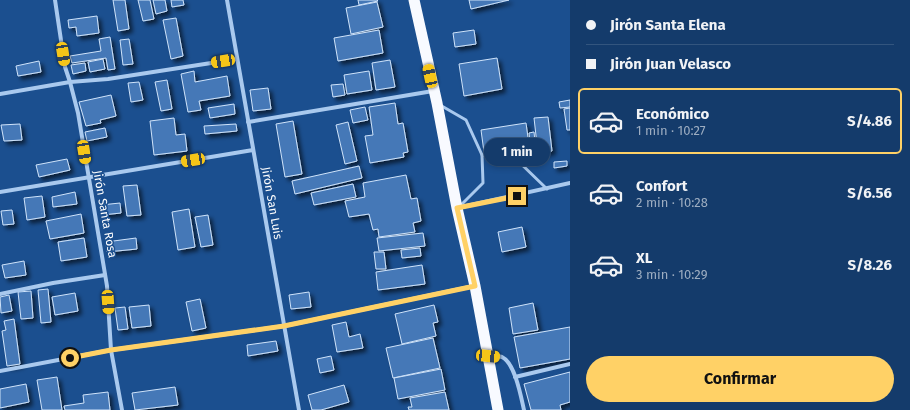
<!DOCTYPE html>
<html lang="es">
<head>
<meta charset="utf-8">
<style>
  :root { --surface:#143b6b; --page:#1d4271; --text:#f1f3f6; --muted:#9dadc1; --line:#33557e; --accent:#ffd166 }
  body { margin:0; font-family:"Fira Sans",sans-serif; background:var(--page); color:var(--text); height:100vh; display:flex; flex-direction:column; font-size:15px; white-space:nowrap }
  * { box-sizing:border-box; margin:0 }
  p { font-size:13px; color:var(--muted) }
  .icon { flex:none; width:22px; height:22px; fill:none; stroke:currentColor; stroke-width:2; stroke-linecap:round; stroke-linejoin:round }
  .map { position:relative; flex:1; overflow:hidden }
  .side { display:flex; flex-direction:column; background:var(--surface); width:340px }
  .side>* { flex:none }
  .banner { display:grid; align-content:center; height:88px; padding:0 16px; background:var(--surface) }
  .end { position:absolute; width:18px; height:18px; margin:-9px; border:5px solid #ffd166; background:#111; box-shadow:0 0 0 2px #111 }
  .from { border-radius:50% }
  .bubble { position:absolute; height:28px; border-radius:14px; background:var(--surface); box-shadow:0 2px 6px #0003,0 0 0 1px var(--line); font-size:13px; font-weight:700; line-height:28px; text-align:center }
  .car { position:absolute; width:12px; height:24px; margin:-12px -6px; border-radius:5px; box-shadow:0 0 3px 1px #0007; background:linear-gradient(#f5c518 24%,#345 0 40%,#f5c518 0 76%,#345 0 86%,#f5c518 0) }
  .banner b { display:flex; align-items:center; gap:14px; height:38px; font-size:15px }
  .banner b+b { border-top:1px solid var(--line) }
  .banner i { width:10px; height:10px; background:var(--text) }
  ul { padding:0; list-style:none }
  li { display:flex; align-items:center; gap:12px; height:66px; margin:0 8px 6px; padding:0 8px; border:2px solid transparent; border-radius:6px }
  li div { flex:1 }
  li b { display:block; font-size:15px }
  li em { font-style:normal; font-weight:700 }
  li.current { border-color:var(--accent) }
  li>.icon { width:36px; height:36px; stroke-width:1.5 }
  .cta { display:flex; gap:8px; margin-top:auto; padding:8px 16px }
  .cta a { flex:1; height:46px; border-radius:24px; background:var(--accent); color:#111; font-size:16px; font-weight:700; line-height:46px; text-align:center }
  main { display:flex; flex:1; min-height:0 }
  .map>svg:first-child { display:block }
</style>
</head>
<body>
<main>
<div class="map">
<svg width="570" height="410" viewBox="0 0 570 410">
  <defs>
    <filter id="shadow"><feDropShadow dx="3.5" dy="3.5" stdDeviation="2" flood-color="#0009"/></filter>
  </defs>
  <rect width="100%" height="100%" fill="#1b4f8f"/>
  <g fill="#4478b7" stroke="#cfe3fa" filter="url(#shadow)">
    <path d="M 113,0 L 125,0 L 129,29 L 118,31 Z"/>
    <path d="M 138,0 L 150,0 L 154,19 L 143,21 Z"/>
    <path d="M 153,0 L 165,0 L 167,11 L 156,14 Z"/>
    <path d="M 171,0 L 183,0 L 184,5 L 172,7 Z"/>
    <path d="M 358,0 L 377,0 L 378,1 L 359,5 Z"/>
    <path d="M 469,0 L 509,0 L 471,9 Z"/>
    <path d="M 377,2 L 383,27 L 351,34 L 346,8 Z"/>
    <path d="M 97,16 L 99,33 L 77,36 L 76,27 L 69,28 L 68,20 Z"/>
    <path d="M 176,18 L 183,56 L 171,59 L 163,20 Z"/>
    <path d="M 379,30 L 383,53 L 338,61 L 334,38 Z"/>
    <path d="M 474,30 L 476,44 L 455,47 L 453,33 Z"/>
    <path d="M 110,37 L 115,69 L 108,70 L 106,58 L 72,63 L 70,56 L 101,51 L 99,39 Z"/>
    <path d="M 129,39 L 133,64 L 123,65 L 120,40 Z"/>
    <path d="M 497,58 L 502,89 L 464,96 L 459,64 Z"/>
    <path d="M 103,59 L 105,69 L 90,72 L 88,62 Z"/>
    <path d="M 390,60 L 395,87 L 376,90 L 372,63 Z"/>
    <path d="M 39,61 L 41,72 L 18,76 L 16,66 Z"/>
    <path d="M 85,63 L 86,71 L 73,74 L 71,65 Z"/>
    <path d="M 194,71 L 195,82 L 227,76 L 230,96 L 199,101 L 201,110 L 188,112 L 181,74 Z"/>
    <path d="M 369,71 L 372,90 L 347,94 L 344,75 Z"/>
    <path d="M 167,80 L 172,109 L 161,111 L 155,82 Z"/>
    <path d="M 139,82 L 143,100 L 131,102 L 128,83 Z"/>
    <path d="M 343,84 L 345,95 L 333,97 L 331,85 Z"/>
    <path d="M 268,88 L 271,109 L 253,111 L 250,90 Z"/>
    <path d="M 111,95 L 116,116 L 100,120 L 101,123 L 86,126 L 79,102 Z"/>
    <path d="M 570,100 L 570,107 L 560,108 L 559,102 Z"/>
    <path d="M 395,103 L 398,124 L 403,123 L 408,152 L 403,153 L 404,157 L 370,163 L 365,136 L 373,135 L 369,107 Z"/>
    <path d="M 234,104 L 235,114 L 210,118 L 208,108 Z"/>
    <path d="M 365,107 L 368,120 L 353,123 L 350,110 Z"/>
    <path d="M 570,108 L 570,130 L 567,130 L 564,109 Z"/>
    <path d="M 548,117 L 552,151 L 538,153 L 534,118 Z"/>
    <path d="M 174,118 L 176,135 L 185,134 L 187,151 L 154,155 L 150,121 Z"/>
    <path d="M 293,121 L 302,174 L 285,177 L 276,124 Z"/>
    <path d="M 348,122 L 357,161 L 345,164 L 336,125 Z"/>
    <path d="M 526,123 L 529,145 L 484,152 L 481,130 Z"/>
    <path d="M 20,124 L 22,140 L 4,141 L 1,125 Z"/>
    <path d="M 236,124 L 237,131 L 205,134 L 204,126 Z"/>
    <path d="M 105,128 L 107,137 L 87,141 L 85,132 Z"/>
    <path d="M 534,132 L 535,142 L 530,142 L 529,133 Z"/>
    <path d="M 67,159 L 70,170 L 39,177 L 36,165 Z"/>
    <path d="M 567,161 L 567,166 L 554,168 L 554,162 Z"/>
    <path d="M 359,166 L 362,178 L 295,194 L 292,181 Z"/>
    <path d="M 406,175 L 411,199 L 417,198 L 421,221 L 413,223 L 415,232 L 379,237 L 378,229 L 373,230 L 369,214 L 349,217 L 345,201 L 365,197 L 363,183 Z"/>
    <path d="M 353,184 L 356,197 L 314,205 L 311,193 Z"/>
    <path d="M 137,185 L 141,215 L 127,216 L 123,186 Z"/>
    <path d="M 75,192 L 77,204 L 53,207 L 52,197 Z"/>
    <path d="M 42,196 L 45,217 L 27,220 L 24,198 Z"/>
    <path d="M 120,203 L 121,213 L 102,215 L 101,205 Z"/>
    <path d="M 189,209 L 195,247 L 178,250 L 172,212 Z"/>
    <path d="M 12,210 L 14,224 L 3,225 L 1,211 Z"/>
    <path d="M 81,214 L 84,233 L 50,239 L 46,221 Z"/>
    <path d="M 208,215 L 213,245 L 201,247 L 195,217 Z"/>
    <path d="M 522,227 L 526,247 L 502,252 L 498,232 Z"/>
    <path d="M 423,233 L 425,246 L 379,251 L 377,238 Z"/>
    <path d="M 84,238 L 87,257 L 61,261 L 58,242 Z"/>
    <path d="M 136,238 L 137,249 L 107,252 L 106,242 Z"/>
    <path d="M 420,248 L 421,256 L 402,258 L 401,250 Z"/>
    <path d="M 374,252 L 384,252 L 386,269 L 376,269 Z"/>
    <path d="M 24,261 L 26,275 L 5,278 L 2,265 Z"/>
    <path d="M 422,265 L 425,284 L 378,290 L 376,272 Z"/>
    <path d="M 48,289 L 51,322 L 41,323 L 38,290 Z"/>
    <path d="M 31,291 L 33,318 L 21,319 L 18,292 Z"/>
    <path d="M 309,292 L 311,307 L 291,309 L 289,295 Z"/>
    <path d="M 75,293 L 78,311 L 55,315 L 52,297 Z"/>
    <path d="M 9,295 L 12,311 L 1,313 L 0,297 Z"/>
    <path d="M 200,299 L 206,328 L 192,331 L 186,302 Z"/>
    <path d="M 533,303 L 538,330 L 513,334 L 509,308 Z"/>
    <path d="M 149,305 L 151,326 L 132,328 L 129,307 Z"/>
    <path d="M 434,305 L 438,322 L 433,323 L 436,336 L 402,344 L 395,314 Z"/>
    <path d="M 125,307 L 128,329 L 118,330 L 115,308 Z"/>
    <path d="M 14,319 L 20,364 L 7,366 L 2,331 L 6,330 L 4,321 Z"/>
    <path d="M 346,322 L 349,337 L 360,334 L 363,348 L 337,352 L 332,325 Z"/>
    <path d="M 570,327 L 570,359 L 520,368 L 514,337 Z"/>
    <path d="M 433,338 L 440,368 L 393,378 L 386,348 Z"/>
    <path d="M 276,341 L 278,351 L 248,356 L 247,345 Z"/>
    <path d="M 331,356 L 334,370 L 320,373 L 317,359 Z"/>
    <path d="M 441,369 L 445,390 L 398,399 L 394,378 Z"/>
    <path d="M 570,372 L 570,402 L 560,405 L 561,410 L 531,410 L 524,384 Z"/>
    <path d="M 57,377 L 62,410 L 42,410 L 37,380 Z"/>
    <path d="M 26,384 L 29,402 L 0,408 L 0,389 Z"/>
    <path d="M 344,385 L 349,402 L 321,410 L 312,410 L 308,395 Z"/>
    <path d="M 175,387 L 178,405 L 135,410 L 132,393 Z"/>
    <path d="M 108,392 L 110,410 L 65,410 L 64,406 L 84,403 L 83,395 Z"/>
    <path d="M 445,392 L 449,410 L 409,410 L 408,407 L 412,407 L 410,398 Z"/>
  </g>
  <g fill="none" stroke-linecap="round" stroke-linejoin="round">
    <g stroke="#a9c9ee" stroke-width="3">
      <path d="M 440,105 L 466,120 L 482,155 L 516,159 L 547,189"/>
      <path d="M 460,206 L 483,183 L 482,155"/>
    </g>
    <g stroke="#a9c9ee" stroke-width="4">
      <path d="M 55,0 L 65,67 L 70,82 L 78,113 L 107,286 L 111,350 L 122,410"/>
      <path d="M 227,0 L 299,410"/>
      <path d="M 0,94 L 70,82 L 108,79 L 237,59"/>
      <path d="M 248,122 L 433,91"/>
      <path d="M 0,192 L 253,150"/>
      <path d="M 457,208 L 570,183"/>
      <path d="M 0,294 L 53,283 L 105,275"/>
      <path d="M 489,356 C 493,356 499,356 502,357 C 515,363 521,397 524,410"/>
      <path d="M 0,371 L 111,350 L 284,326 L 474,286"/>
      <path d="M 515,377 L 570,364"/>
    </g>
    <path stroke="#f8faff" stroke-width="11" d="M 414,0 L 437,103 L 457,208 L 475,286 L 498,410"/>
  </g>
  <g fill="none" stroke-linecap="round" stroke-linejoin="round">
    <path stroke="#ffd166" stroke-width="5" d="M 70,358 L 111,350 L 284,326 L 475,286 L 457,208 L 517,196"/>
  </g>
  <g text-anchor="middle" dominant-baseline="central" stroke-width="3" stroke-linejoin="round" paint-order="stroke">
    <g font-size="12" fill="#fff" stroke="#1b4f8f">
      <text transform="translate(272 203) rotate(80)">Jirón San Luis</text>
      <text transform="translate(105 214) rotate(80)">Jirón Santa Rosa</text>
    </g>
  </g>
</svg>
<i class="end from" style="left:70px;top:358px"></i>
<i class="end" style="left:517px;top:196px"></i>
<div class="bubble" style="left:484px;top:138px;width:66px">1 min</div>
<i class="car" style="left:63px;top:54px;rotate:171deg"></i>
<i class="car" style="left:223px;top:61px;rotate:261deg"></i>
<i class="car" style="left:430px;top:76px;rotate:348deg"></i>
<i class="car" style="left:84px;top:152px;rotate:171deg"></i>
<i class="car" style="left:193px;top:160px;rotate:260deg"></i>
<i class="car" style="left:108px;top:302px;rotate:176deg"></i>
<i class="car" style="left:488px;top:356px;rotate:96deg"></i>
</div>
<section class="side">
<div class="banner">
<b><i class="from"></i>Jirón Santa Elena</b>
<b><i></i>Jirón Juan Velasco</b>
</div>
<ul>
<li class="current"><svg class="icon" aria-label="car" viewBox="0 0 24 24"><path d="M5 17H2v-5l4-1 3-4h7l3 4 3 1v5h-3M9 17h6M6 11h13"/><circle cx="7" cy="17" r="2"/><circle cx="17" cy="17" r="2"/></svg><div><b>Económico</b><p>1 min · 10:27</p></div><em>S/4.86</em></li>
<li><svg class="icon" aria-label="car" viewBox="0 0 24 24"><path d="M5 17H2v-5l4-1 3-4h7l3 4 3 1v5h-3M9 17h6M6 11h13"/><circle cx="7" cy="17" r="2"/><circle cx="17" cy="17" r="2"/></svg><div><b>Confort</b><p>2 min · 10:28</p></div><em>S/6.56</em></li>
<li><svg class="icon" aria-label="car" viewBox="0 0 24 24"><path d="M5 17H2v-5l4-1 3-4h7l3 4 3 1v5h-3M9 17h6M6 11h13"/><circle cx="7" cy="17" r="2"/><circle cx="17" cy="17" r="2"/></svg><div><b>XL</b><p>3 min · 10:29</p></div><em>S/8.26</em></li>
</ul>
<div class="cta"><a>Confirmar</a></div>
</section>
</main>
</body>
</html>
